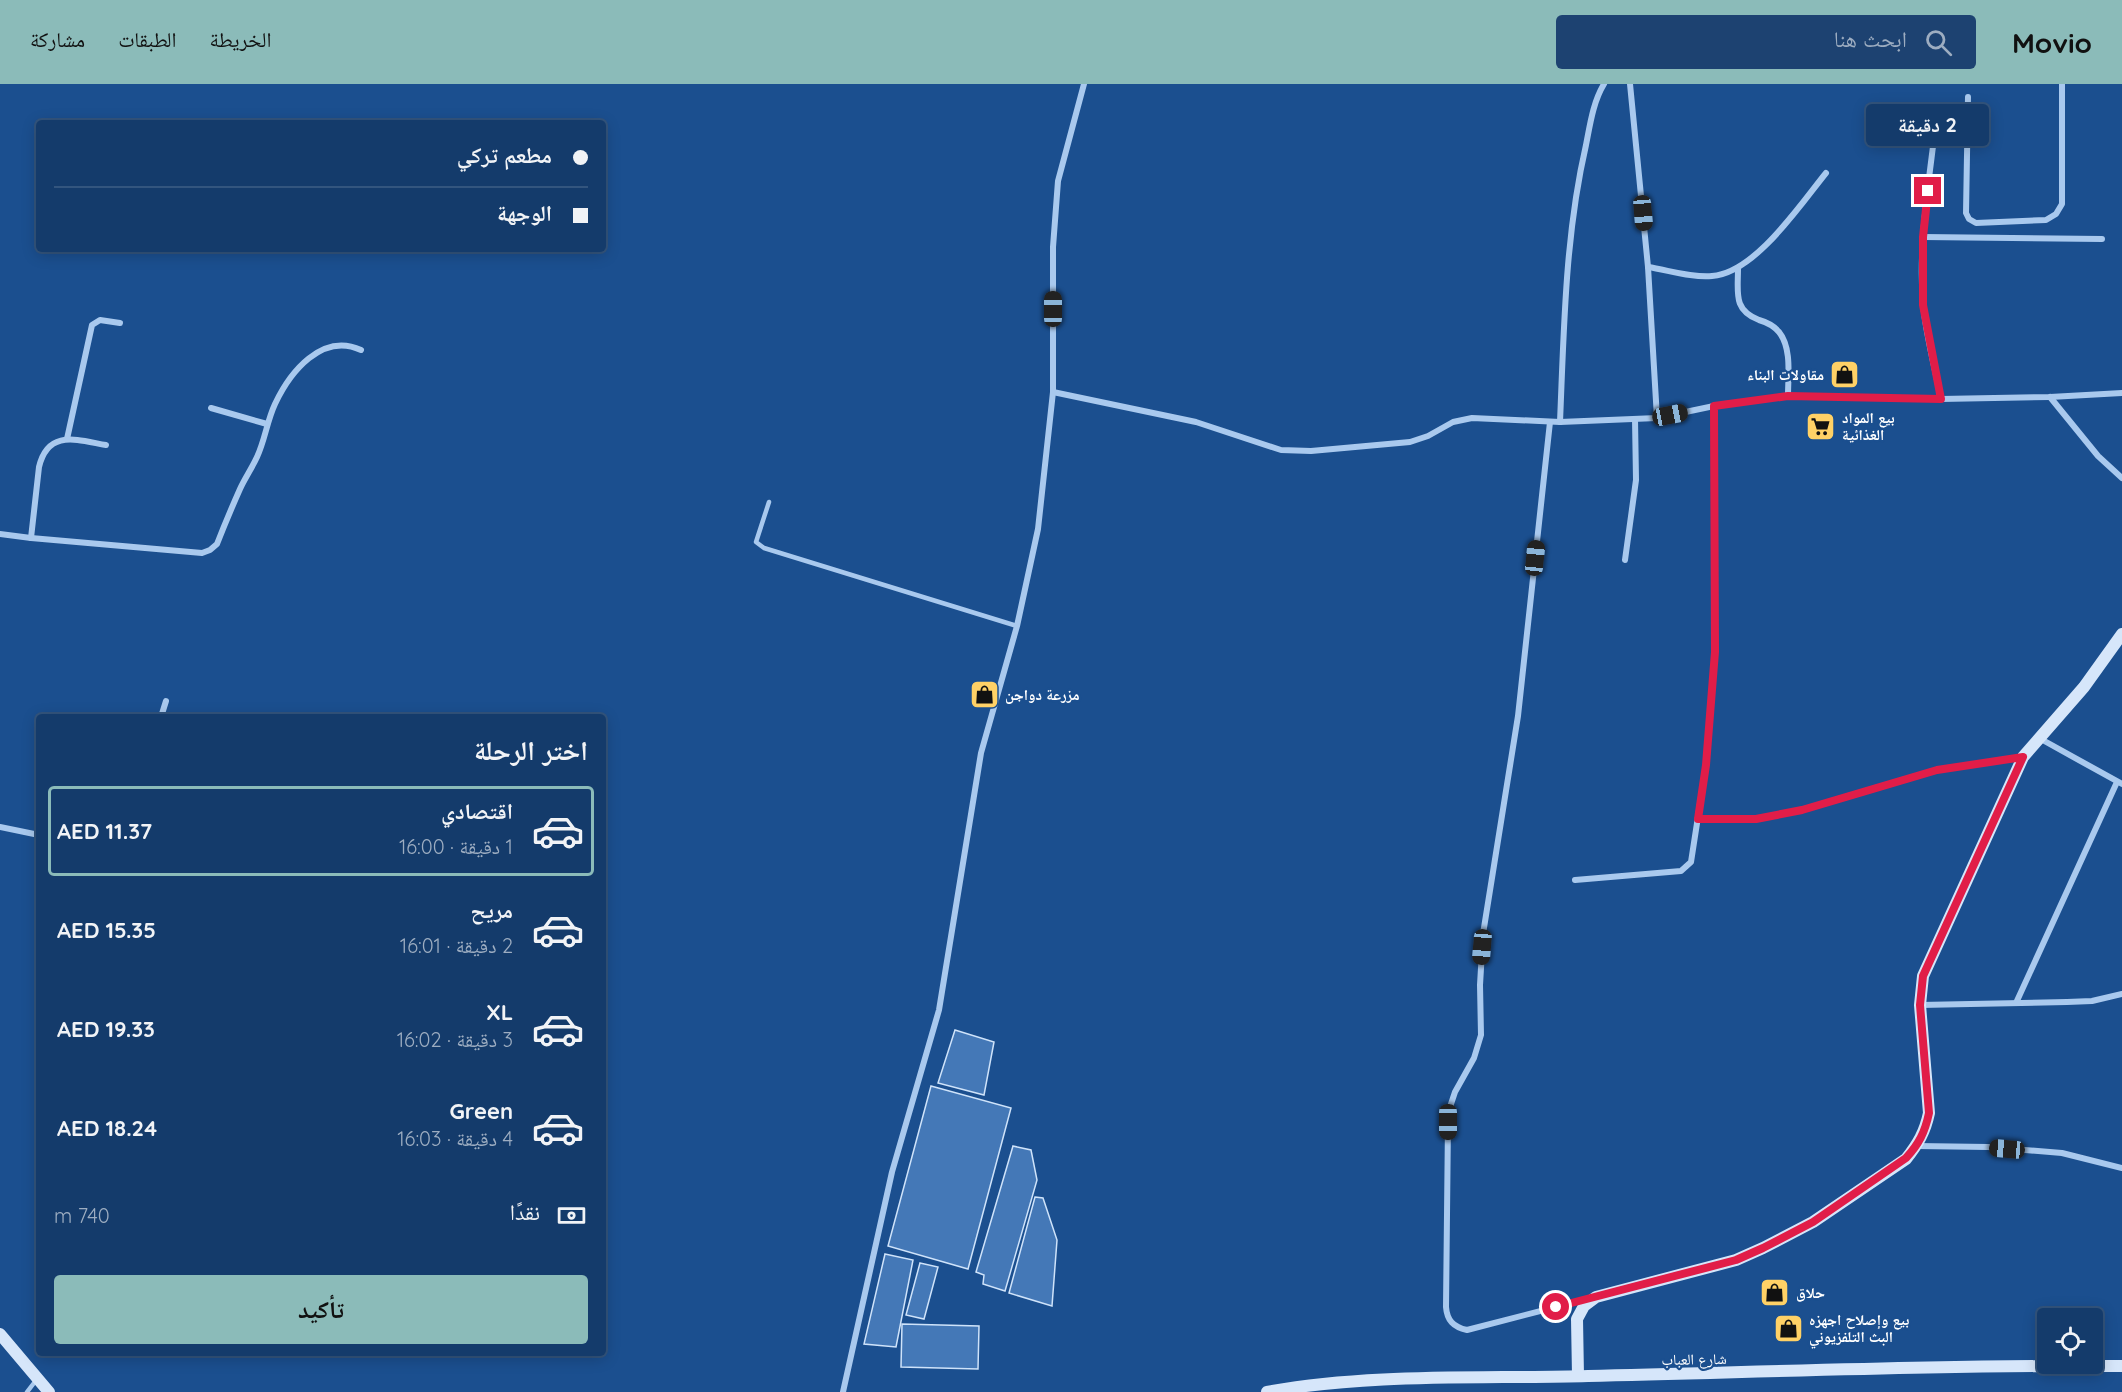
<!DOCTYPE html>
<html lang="ar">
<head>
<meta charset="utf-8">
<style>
  :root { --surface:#143b6b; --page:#1d4271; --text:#f1f3f6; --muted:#9dadc1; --line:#33557e; --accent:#8bbbb9 }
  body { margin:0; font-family:Quicksand,"Noto Naskh Arabic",sans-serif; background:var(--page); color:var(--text); direction:rtl; height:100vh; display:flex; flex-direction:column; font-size:22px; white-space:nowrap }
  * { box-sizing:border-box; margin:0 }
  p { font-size:20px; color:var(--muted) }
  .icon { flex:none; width:33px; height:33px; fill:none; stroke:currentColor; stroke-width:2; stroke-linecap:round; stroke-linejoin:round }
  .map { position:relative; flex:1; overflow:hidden; direction:ltr }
  .sheet { position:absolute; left:36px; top:630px; width:570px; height:642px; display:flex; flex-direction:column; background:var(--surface); border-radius:6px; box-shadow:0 3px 15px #0003,0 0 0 2px var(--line); direction:rtl }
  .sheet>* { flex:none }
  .guide { position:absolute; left:36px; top:36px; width:570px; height:132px; border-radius:6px; box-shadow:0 3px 15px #0003,0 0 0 2px var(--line); direction:rtl; display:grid; align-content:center; height:132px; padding:0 18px; background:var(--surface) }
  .buttons { position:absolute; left:2037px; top:1224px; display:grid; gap:12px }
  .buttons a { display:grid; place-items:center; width:66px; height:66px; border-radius:6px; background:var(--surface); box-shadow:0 3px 15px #0003,0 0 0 2px var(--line); font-size:30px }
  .end { position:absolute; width:27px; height:27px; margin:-14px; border:8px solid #e11d48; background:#fff; box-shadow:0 0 0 3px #fff }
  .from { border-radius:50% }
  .bubble { position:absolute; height:42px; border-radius:6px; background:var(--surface); box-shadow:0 3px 15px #0003,0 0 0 2px var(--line); font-size:20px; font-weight:700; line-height:42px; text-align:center; direction:rtl }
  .car { position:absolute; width:18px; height:36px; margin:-18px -9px; border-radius:8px; box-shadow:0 0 4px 2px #0007; background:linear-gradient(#222 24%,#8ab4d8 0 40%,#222 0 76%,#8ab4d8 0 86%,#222 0) }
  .guide b { display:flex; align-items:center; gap:21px; height:57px; font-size:22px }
  .guide b+b { border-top:2px solid var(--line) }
  .guide i { width:15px; height:15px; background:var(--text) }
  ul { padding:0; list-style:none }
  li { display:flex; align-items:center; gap:18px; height:90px; margin:0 12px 9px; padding:0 6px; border:3px solid transparent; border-radius:6px }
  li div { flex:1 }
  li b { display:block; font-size:22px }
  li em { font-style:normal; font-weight:700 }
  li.current { border-color:var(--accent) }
  li>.icon { width:54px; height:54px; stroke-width:1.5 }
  h2 { padding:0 18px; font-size:27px; line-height:72px }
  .pay { display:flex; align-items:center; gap:15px; height:66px; padding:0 18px; font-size:22px }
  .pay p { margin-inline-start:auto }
  .button { display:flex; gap:12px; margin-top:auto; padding:12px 18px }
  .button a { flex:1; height:69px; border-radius:6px; background:var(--accent); color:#111; font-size:24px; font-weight:700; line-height:69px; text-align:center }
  header { display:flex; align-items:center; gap:36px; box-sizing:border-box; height:84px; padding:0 30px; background:var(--accent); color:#111 }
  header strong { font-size:28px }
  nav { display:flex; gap:33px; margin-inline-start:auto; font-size:21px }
  .search { width:420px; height:54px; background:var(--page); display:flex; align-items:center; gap:15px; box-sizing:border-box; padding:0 21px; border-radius:6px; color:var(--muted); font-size:22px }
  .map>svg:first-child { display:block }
</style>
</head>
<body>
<header>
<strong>Movio</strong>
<div class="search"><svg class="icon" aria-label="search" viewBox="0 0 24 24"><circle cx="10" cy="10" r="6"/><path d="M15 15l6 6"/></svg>ابحث هنا</div>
<nav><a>الخريطة</a><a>الطبقات</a><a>مشاركة</a></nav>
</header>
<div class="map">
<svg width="2122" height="1308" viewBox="0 0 2122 1308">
  <rect width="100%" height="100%" fill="#1b4f8f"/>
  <g fill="#4478b7" stroke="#cfe3fa" stroke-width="1.5">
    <path d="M 955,946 L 994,958 L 984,1011 L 938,999 Z"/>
    <path d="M 931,1002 L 1011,1024 L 968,1185 L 888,1162 Z"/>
    <path d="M 1013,1062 L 1031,1066 L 1037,1096 L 1005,1207 L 983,1200 L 984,1191 L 976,1188 Z"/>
    <path d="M 1035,1113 L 1043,1114 L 1057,1156 L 1052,1222 L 1009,1209 Z"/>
    <path d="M 885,1170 L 913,1176 L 896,1263 L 864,1260 Z"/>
    <path d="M 920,1179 L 938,1183 L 924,1235 L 906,1231 Z"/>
    <path d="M 902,1240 L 979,1242 L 978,1285 L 901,1283 Z"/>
  </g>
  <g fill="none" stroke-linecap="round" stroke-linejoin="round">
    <g stroke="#a9c9ee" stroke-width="4.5">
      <path d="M 769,418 L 756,458 L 764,464 L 1017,542"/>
      <path d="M 27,1308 L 37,1295"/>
    </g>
    <g stroke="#a9c9ee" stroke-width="6">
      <path d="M 1630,0 L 1648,183 L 1657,334"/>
      <path d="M 1968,13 L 1966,129 L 1969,135 L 1976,139 L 2046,136 L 2056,130 L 2062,120 L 2062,0"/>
      <path d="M 1936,38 C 1929,98 1918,160 1923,220 C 1926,252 1935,284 1941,315"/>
      <path d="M 1923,153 L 2102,155"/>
      <path d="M 1648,183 C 1668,186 1692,194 1712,192 C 1755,189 1800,121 1826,89"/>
      <path d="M 1738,185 C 1738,209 1733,226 1759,236 C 1766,238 1774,242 1779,248 C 1792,264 1788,292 1788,312"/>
      <path d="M 1053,308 L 1196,338 L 1281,366 L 1311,367 L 1410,358 L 1428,352 L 1453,338 L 1472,334 L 1560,338 L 1657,334 L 1714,322 L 1788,312 L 1941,315 L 2050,313 L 2122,309"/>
      <path d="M 2050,313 L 2098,372 L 2122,394"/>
      <path d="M 211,324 L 267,340"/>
      <path d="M 1550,338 L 1518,632 L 1483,850 L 1480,901 L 1481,951 L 1474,974 L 1455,1008 L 1450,1023 L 1448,1038 L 1446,1223 C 1447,1236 1453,1243 1467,1246 L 1587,1215"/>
      <path d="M 1560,338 C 1564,245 1565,152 1586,61 C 1590,41 1593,18 1604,0"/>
      <path d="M 67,355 L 92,241 L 100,236 L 120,239"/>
      <path d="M 0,450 L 31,454 L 202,469 L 210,466 L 217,460 C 224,442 232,423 240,405 C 245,394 252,384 257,373 C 265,356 267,337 275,320 C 290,288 322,248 361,266"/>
      <path d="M 31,454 L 39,383 C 48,345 77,356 106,361"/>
      <path d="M 1625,476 L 1636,396 L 1635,335"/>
      <path d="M 161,633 L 166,617"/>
      <path d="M 2039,654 L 2122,700"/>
      <path d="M 1698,734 L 1756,735 L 1802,726 L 1937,686 L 2022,673"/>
      <path d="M 0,743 L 39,751"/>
      <path d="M 1575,796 L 1681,787 L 1691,778 L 1706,681 L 1715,568 L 1714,322"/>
      <path d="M 2016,919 L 2117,698"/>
      <path d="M 1920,921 L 2067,918 L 2092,917 L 2122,910"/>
      <path d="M 1917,1062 L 1988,1063 L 2062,1069 L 2122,1084"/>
      <path d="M 843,1308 L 892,1088 L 939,926 L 981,669 L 1017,542 L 1038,445 L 1053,308 L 1053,163 L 1058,97 L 1084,0"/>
    </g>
    <g stroke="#d6e6fa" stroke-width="12">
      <path d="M 0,1250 L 49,1308"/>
      <path d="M 1578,1292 L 1577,1235 L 1584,1222 L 1596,1213 L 1736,1176 L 1763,1164 L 1813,1138 L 1906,1075 C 1918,1060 1925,1048 1929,1029 L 1920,921 L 1923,892 L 2023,673 L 2084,603 L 2122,550"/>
      <path d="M 1267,1308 C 1369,1289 1483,1295 1588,1292 C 1766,1288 1944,1281 2122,1282"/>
    </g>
  </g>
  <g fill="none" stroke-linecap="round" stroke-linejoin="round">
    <path stroke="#e11d48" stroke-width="8" d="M 1556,1223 L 1736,1176 L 1763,1164 L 1813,1138 L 1906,1074 C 1919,1060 1925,1048 1929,1029 L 1920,921 L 1923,892 L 2023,673 L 1937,686 L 1802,726 L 1756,735 L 1698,735 L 1706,681 L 1715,568 L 1714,322 L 1788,312 L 1941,315 L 1923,221 L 1923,153 L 1928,107"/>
  </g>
  <defs>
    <symbol id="shop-square" viewBox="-11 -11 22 22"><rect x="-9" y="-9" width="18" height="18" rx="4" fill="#ffd166" stroke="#1b4f8f"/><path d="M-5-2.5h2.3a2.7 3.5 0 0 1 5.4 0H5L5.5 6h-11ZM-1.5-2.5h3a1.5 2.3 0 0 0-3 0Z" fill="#111"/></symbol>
    <symbol id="supermarket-square" viewBox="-11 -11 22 22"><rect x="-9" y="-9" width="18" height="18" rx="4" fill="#ffd166" stroke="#1b4f8f"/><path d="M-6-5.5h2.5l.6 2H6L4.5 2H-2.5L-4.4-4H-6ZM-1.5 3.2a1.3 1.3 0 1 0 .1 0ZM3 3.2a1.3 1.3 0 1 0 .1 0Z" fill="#111"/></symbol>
  </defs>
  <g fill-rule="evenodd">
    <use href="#shop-square" x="1828" y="274" width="33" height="33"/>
    <use href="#supermarket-square" x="1804" y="326" width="33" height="33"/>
    <use href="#shop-square" x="968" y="594" width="33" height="33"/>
    <use href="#shop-square" x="1758" y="1192" width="33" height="33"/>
    <use href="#shop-square" x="1772" y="1228" width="33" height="33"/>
  </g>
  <g text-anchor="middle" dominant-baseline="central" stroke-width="4.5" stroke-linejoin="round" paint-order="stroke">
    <g font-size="15" font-weight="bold" fill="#fff" stroke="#1b4f8f" text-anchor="start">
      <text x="1824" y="290" text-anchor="end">مقاولات البناء</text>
      <text x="1842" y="333">بيع المواد<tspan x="1842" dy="17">الغذائية</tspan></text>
      <text x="1005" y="610">مزرعة دواجن</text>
      <text x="1796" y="1208">حلاق</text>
      <text x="1809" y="1235">بيع وإصلاح اجهزه<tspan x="1809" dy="17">البث التلفزيوني</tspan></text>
    </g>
    <g font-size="15" fill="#fff" stroke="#1b4f8f">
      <text transform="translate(1694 1275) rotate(-1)">شارع العباب</text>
    </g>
  </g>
</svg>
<div class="buttons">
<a><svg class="icon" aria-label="locate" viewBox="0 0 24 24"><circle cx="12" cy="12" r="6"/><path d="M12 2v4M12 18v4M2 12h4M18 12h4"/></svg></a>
</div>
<i class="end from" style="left:1556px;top:1223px"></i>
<i class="end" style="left:1928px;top:107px"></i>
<div class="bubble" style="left:1866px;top:20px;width:123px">2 دقيقة</div>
<i class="car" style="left:1643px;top:129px;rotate:175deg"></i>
<i class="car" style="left:1053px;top:225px;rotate:0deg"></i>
<i class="car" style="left:1670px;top:331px;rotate:79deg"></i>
<i class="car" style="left:1535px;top:474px;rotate:6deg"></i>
<i class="car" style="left:1482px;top:863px;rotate:185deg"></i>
<i class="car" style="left:1448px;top:1038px;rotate:180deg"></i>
<i class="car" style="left:2007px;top:1065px;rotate:275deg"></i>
<div class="guide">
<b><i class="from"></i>مطعم تركي</b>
<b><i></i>الوجهة</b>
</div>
<section class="sheet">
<h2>اختر الرحلة</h2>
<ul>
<li class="current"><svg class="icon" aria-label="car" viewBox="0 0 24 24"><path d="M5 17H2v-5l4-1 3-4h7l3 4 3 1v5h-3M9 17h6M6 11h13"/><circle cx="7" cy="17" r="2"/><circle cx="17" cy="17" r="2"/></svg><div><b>اقتصادي</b><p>1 دقيقة · 16:00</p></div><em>AED 11.37</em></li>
<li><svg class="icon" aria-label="car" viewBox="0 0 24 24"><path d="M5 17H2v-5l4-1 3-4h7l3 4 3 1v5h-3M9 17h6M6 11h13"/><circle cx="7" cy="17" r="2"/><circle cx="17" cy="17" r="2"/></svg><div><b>مريح</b><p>2 دقيقة · 16:01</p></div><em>AED 15.35</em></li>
<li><svg class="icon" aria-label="car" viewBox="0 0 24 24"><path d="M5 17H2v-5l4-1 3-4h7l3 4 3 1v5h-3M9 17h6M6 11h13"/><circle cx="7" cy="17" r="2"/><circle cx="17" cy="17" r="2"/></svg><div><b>XL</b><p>3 دقيقة · 16:02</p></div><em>AED 19.33</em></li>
<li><svg class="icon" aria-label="car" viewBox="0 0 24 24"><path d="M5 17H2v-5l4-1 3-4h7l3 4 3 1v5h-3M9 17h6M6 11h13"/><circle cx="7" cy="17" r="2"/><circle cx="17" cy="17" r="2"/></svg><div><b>Green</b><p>4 دقيقة · 16:03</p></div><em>AED 18.24</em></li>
</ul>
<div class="pay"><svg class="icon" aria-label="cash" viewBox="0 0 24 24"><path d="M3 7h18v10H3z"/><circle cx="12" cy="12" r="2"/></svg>نقدًا<p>740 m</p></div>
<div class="button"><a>تأكيد</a></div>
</section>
</div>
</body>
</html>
